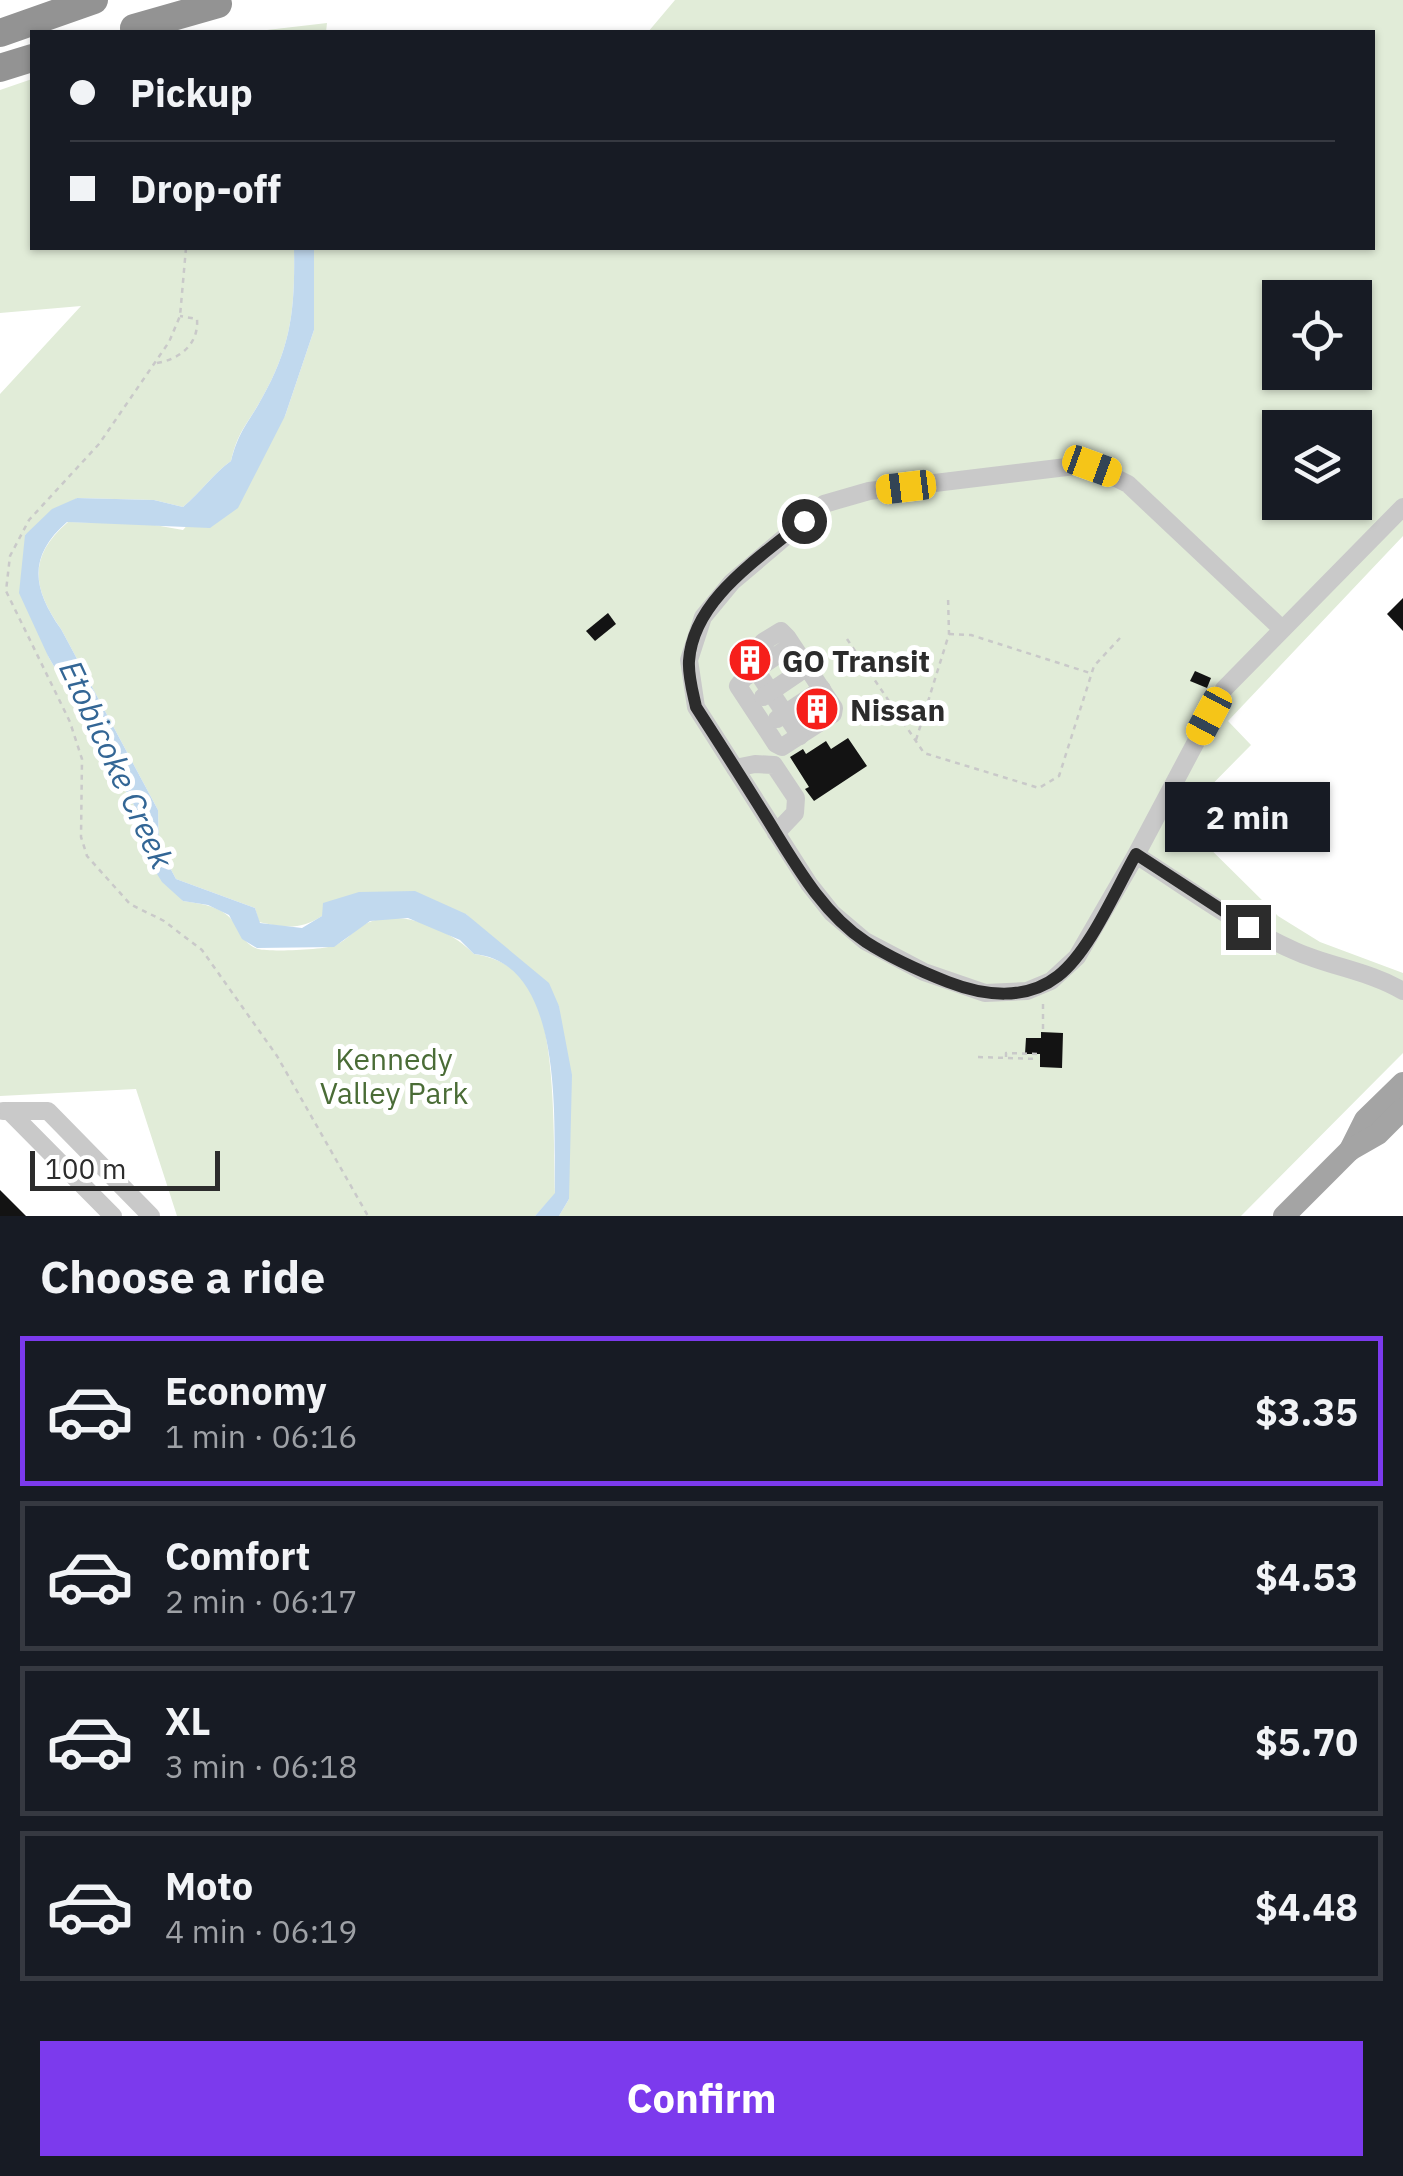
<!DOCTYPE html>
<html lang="en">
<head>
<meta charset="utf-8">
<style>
  :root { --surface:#171b24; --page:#20242c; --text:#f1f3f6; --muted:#9ea1a6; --line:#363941; --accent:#7c3aed }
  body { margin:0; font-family:"IBM Plex Sans",sans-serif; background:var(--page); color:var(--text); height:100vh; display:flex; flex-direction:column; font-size:38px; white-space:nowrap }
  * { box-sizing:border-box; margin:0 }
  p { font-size:32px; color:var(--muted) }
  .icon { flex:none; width:55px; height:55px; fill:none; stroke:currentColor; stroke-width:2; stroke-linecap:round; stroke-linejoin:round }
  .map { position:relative; height:1216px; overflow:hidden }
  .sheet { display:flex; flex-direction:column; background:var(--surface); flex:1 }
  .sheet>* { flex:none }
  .banner { position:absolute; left:30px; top:30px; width:1345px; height:220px; border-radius:0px; box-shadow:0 2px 8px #0004; display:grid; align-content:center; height:220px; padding:0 40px; background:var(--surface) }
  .tools { position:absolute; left:1262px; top:280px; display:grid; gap:20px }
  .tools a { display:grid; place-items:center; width:110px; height:110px; border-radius:0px; background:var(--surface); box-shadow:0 2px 8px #0004; font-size:50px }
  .scale { position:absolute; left:30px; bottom:25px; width:190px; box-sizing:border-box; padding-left:10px; border:5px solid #2c2c2c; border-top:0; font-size:28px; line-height:35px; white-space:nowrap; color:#2c2c2c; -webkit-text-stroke:8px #fff; paint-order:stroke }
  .end { position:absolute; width:45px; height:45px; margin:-22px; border:12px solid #2c2c2c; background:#fff; box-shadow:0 0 0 5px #fff }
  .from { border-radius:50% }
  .bubble { position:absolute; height:70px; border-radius:0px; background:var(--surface); box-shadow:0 2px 8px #0004; font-size:32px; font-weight:700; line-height:70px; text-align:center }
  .car { position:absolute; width:30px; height:60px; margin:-30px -15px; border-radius:12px; box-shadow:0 0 8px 2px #0007; background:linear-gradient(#f5c518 24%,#345 0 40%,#f5c518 0 76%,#345 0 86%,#f5c518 0) }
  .banner b { display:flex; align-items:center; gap:35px; height:95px; font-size:38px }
  .banner b+b { border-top:2px solid var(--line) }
  .banner i { width:25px; height:25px; background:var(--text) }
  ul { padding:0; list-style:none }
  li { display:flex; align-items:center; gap:30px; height:150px; margin:0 20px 15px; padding:0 20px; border:5px solid var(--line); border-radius:0px }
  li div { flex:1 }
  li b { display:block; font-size:38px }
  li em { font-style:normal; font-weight:700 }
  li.active { border-color:var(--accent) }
  li>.icon { width:90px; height:90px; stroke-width:1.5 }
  h2 { padding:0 40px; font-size:45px; line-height:120px }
  .button { display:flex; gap:20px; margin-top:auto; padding:20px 40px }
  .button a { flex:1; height:115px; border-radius:0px; background:var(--accent); color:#fff; font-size:40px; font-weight:700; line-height:115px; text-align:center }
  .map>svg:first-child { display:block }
</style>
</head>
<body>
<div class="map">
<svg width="1403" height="1216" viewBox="0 0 1403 1216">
  <rect width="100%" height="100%" fill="#fff"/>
  <g fill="#e1ecd8" fill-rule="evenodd">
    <path d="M 675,0 L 1403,0 L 1403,536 L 1228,721 L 1251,745 L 1179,818 L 1278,916 L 1320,942 L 1403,973 L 1403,1053 L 1241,1216 L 559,1216 L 569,1199 L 559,1006 L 466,914 L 322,916 C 300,930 285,928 259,922 L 255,908 L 176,879 L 159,847 L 158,810 L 61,629 C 32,588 28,556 68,522 L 149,524 L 183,530 L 285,416 L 314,330 L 314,248 L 1372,248 L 1372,32 L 648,32 ZM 1280,298 L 1355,298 L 1355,372 L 1280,372 ZM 1280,428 L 1355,428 L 1355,502 L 1280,502 Z"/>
    <path d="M 327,23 L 326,32 L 249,32 Z"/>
    <path d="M 32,79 L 32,248 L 294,248 C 295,307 292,345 262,398 C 248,424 238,430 231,461 C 213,474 201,492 183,507 L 154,500 L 77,498 L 25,535 L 48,656 L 134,805 L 145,853 L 183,901 C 197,903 215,905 227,915 C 240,925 240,943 258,949 C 270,952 325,950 336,945 C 347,940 356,928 367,923 C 400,907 451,930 474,954 C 491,956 511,965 523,978 C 558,1015 553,1143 555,1194 L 535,1216 L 177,1216 L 136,1089 L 0,1096 L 0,394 L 81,306 L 0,313 L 0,90 Z"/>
  </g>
  <path fill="#c1d9ee" d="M 294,248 L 314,248 L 314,330 L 285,416 L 238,508 L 210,528 L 67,522 C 28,556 32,588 61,629 L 158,810 L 159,847 L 176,879 L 255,908 L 260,923 L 302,928 L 322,916 L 323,903 L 359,892 L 415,891 L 466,914 L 549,983 L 559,1006 L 572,1075 L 569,1199 L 559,1216 L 535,1216 L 555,1193 C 553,1126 567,963 474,954 L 460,940 L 408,918 L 370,921 L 334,947 L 257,948 L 242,939 L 229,915 L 208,905 L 183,901 L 162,882 L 144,853 L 134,805 L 48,656 L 19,593 L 25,535 L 52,509 L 77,498 L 154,500 L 183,507 C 201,492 213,474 231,461 C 239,430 248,424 262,398 C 292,345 295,307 294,248 Z"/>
  <g fill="#131313">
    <path d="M 1403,598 L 1403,631 L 1387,614 Z"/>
    <path d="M 608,613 L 616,624 L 595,641 L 586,631 Z"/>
    <path d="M 1195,671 L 1211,678 L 1207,688 L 1190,681 Z"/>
    <path d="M 848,738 L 867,766 L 814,801 L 805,789 L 809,787 L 790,757 L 803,749 L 806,754 L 826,741 L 831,749 Z"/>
    <path d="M 1041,1032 L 1063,1033 L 1062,1068 L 1040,1067 L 1040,1054 L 1025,1054 L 1026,1038 L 1041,1038 Z"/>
    <path d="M 0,1190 L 26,1216 L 0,1216 Z"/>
  </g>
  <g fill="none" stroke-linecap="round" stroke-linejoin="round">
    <g stroke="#c9c9c9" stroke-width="2.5" stroke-dasharray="5 5" stroke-linecap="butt">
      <path d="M 186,248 L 180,316 L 169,342 L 99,444 L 29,520 L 10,556 L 6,591 L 70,722 L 82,759 L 81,837 L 87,856 L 130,904 L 164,921 L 202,950 L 277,1056 L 368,1216"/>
      <path d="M 157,363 C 180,359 199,344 197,319 L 180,316"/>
      <path d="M 949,634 L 971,635 L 1090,673"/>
      <path d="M 847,639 L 924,753 L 1039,788 L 1059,776 L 1094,666 L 1120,638"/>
      <path d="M 916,740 L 949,634 L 948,596"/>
      <path d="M 1043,1029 L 1043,1001"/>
      <path d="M 978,1057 L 1038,1059"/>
      <path d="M 1006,1057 L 1006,1053 L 1038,1054"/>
    </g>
    <g stroke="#c9c9c9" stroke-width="18">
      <path d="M 1282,629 L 1128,484 L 1092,466 L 1075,466 L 869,491 L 824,504 L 732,582 L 703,617 L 689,660 L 696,707 L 809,884 L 832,913 L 865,941 L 924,972 L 985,993 L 1027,991 L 1051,981 L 1077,957 L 1136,855 L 1224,689 L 1403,507"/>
      <path d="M 769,660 L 763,642 L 781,631 L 787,637 L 834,708 L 833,714 L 782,747 L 776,744 L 738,686 L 744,678 L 792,645"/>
      <path d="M 756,670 L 800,736"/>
      <path d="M 763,697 L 807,667"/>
      <path d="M 777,719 L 822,689"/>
      <path d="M 735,768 L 755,764 L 774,765 L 796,798 L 795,813 L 776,833"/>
      <path d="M 1136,855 C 1188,888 1238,926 1295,951 C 1331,967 1369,971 1403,991"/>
      <path d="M 3,1111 L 9,1111 L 113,1216"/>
      <path d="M 9,1111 L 48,1111 L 151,1216"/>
    </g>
    <g stroke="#a4a4a4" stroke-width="22">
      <path d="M 1350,1150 L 1365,1120 L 1403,1083"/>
      <path d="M 1284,1216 L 1350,1150 L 1378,1134 L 1403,1109"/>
    </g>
    <g stroke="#939393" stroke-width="28">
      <path d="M 0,33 L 94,0"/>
      <path d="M 0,68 L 32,58"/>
    </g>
    <path stroke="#939393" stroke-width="28" d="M 134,28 L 218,4"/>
  </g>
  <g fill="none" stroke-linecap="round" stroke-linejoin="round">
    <path stroke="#2c2c2c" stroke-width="12" d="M 804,521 C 760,558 693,599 689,661 C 688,676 693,693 696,707 C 720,744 743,780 766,817 C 794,862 821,912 866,942 C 891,958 920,971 948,982 C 984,996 1026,1001 1058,976 C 1090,951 1115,891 1136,854 L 1248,927"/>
  </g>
  <defs>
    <symbol id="building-disc" viewBox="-11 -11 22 22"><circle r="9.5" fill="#f61f1b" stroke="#fff"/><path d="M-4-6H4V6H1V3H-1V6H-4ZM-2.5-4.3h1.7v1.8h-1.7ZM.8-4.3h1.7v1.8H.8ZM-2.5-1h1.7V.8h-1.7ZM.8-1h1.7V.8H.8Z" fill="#fff"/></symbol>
  </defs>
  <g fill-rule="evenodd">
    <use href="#building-disc" x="725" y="635" width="50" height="50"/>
    <use href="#building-disc" x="792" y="684" width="50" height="50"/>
  </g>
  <g text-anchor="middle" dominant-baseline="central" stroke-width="10" stroke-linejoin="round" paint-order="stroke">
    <g font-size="30" font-weight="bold" fill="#2c2c2c" stroke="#fff" text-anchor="start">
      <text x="782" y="660">GO Transit</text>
      <text x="850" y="709">Nissan</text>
    </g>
    <g font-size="30" fill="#4a6c36" stroke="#fff">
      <text x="394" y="1058">Kennedy<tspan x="394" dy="34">Valley Park</tspan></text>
    </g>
    <g font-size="32" font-style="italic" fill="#336695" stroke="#fff">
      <text transform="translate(117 764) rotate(65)">Etobicoke Creek</text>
    </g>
  </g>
</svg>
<div class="tools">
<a><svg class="icon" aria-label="locate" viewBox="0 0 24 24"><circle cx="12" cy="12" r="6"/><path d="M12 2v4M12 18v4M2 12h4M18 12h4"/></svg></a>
<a><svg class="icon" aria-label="layers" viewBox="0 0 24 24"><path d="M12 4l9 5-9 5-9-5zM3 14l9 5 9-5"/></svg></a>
</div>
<div class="scale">100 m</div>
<i class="end from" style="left:804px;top:521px"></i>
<i class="end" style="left:1248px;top:927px"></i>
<div class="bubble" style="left:1165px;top:782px;width:165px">2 min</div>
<i class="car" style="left:1092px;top:466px;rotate:110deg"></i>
<i class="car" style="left:906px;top:487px;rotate:263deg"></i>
<i class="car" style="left:1209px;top:716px;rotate:208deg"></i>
<div class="banner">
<b><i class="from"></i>Pickup</b>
<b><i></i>Drop-off</b>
</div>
</div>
<section class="sheet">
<h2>Choose a ride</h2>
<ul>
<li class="active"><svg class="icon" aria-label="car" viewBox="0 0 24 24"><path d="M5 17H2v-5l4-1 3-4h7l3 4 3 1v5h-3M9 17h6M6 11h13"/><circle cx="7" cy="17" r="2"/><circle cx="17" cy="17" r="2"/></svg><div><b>Economy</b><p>1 min · 06:16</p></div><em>$3.35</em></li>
<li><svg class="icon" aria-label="car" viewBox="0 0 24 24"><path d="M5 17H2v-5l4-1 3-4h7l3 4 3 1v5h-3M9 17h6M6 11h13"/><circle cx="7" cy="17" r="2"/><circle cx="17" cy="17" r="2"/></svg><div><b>Comfort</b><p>2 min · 06:17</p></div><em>$4.53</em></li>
<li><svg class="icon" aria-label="car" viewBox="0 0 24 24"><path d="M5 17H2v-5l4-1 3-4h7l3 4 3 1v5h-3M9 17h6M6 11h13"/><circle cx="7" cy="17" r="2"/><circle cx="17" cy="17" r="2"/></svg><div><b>XL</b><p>3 min · 06:18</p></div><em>$5.70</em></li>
<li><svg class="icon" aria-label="car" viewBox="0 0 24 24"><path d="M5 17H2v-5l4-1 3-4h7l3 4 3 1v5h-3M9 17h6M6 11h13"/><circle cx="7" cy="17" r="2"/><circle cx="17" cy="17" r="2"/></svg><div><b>Moto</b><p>4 min · 06:19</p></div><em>$4.48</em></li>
</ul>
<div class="button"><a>Confirm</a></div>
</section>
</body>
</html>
